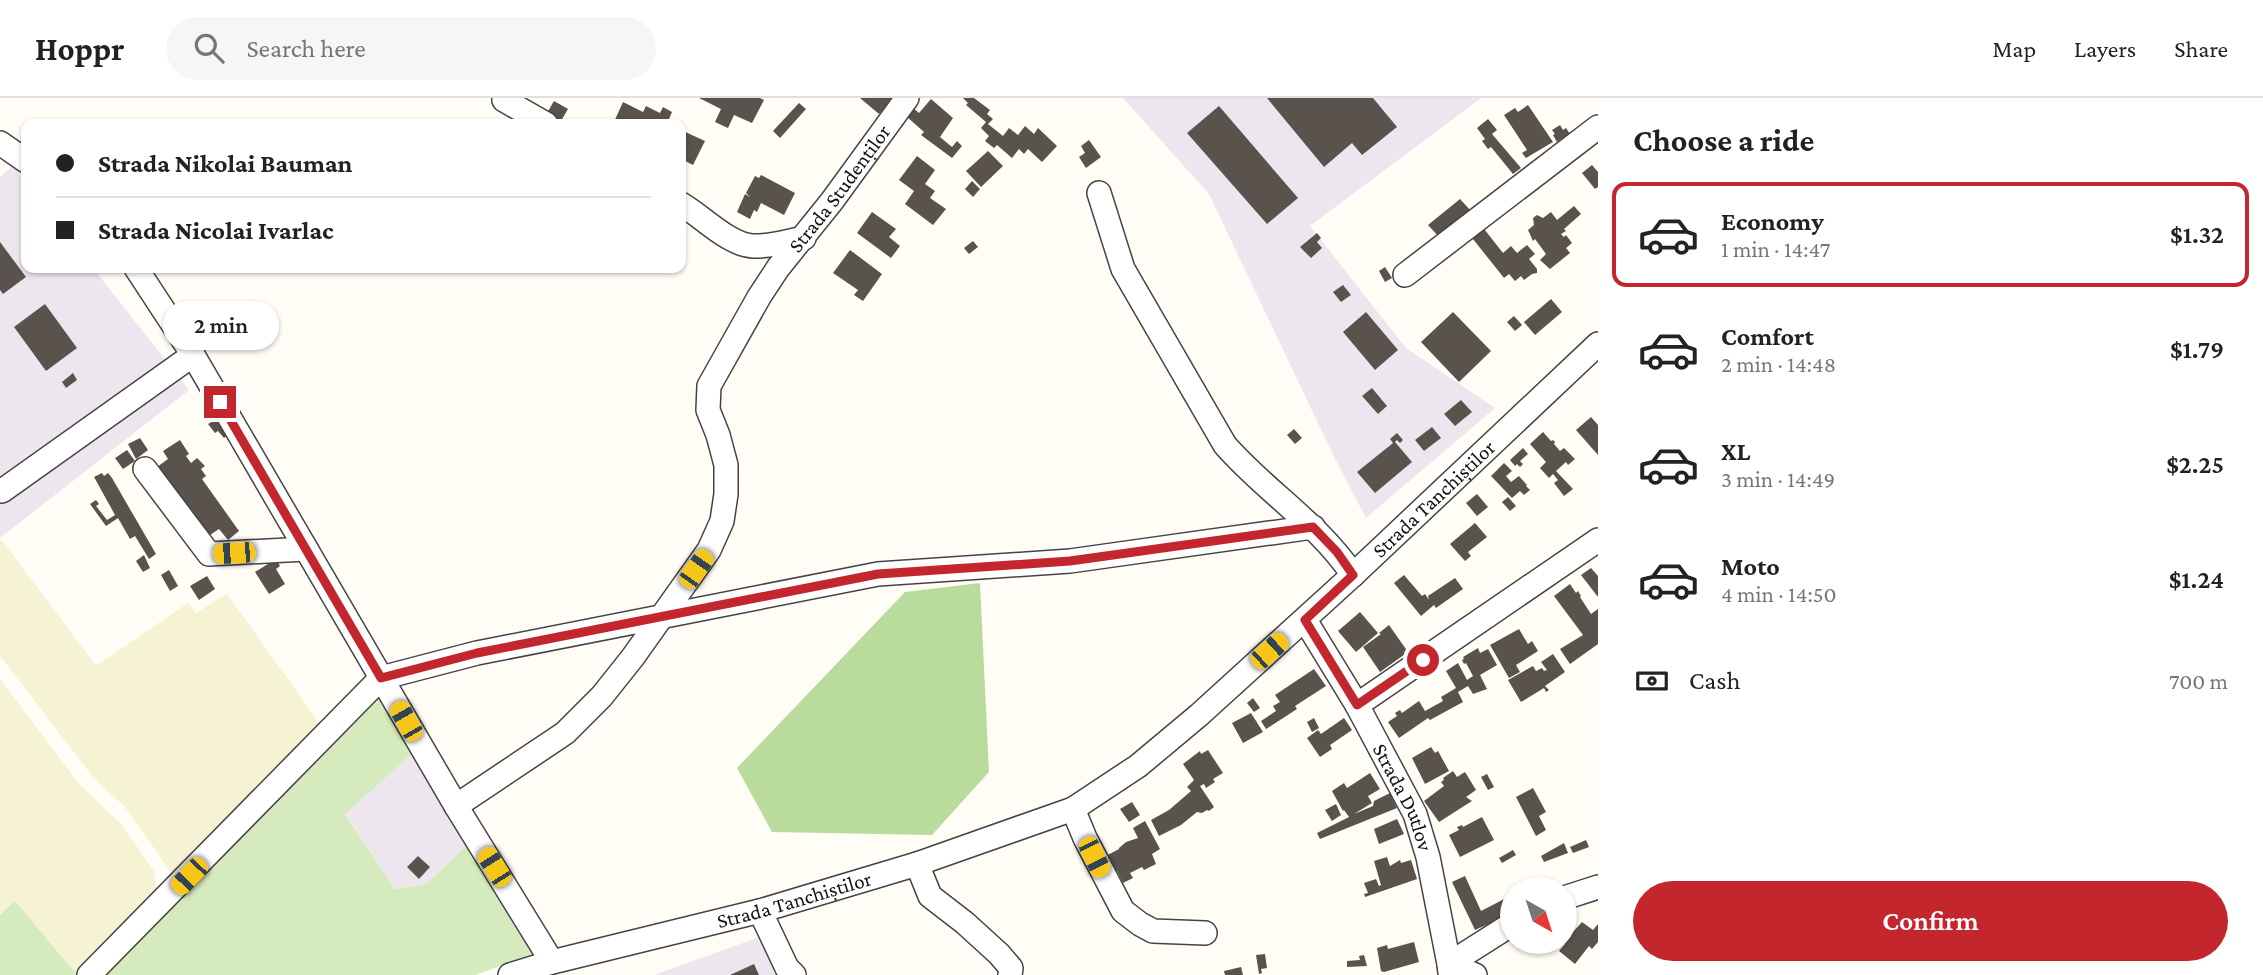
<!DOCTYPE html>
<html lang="en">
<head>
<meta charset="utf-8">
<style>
  :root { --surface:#fff; --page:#f6f6f6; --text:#222; --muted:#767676; --line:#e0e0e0; --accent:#c4262e }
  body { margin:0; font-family:"Crimson Pro",serif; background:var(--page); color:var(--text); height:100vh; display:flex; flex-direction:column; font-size:26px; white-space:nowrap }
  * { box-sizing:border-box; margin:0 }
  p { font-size:23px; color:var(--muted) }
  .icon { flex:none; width:38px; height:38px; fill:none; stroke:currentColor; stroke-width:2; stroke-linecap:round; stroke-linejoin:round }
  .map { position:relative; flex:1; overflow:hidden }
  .details { display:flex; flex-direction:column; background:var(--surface); width:665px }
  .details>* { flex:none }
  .guide { position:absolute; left:21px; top:21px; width:665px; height:154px; border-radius:14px; box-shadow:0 2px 5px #0004; display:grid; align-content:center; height:154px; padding:0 35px; background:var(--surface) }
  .needle { width:46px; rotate:141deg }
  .controls { position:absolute; left:1500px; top:779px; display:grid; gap:14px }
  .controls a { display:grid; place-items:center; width:77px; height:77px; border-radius:50%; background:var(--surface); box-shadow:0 2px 5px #0004; font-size:35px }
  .end { position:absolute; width:32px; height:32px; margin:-16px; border:9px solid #c4262e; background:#fff; box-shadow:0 0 0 4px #fff }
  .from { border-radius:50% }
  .bubble { position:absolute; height:49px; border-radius:24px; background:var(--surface); box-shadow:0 2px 5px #0004; font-size:23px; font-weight:600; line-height:49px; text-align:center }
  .car { position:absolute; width:21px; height:42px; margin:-21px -10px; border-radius:9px; box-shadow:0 0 5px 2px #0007; background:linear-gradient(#f5c518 24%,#345 0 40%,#f5c518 0 76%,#345 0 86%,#f5c518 0) }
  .guide b { display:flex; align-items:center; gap:24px; height:66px; font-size:26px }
  .guide b+b { border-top:2px solid var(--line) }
  .guide i { width:18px; height:18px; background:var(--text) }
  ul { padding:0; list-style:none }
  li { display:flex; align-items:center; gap:21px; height:105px; margin:0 14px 10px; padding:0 21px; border:4px solid transparent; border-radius:14px }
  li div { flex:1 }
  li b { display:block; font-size:26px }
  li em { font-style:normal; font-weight:600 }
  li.current { border-color:var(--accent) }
  li>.icon { width:63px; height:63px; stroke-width:1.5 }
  h2 { padding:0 35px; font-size:32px; line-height:84px }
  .pay { display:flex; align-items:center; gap:18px; height:77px; padding:0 35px; font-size:26px }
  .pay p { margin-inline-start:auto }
  .button { display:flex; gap:14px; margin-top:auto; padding:14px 35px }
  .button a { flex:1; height:80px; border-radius:42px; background:var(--accent); color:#fff; font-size:28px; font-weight:600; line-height:80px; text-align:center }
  header { display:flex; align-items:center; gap:42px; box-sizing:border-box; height:98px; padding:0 35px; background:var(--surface); border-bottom:2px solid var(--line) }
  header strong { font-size:33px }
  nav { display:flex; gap:38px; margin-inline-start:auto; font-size:24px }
  .search { width:490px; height:63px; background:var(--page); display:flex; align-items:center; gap:18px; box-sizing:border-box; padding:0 24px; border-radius:38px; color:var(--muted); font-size:26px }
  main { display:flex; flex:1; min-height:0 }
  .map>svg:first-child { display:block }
</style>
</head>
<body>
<header>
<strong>Hoppr</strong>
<div class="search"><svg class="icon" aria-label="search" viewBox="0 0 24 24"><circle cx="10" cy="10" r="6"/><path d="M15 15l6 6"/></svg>Search here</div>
<nav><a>Map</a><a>Layers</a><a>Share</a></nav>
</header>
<main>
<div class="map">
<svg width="1598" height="877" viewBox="0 0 1598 877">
  <rect width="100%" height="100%" fill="#fffdf5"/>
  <g fill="#eee6ef">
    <path d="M 1123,0 L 1481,0 L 1310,128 L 1406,250 L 1495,310 L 1366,420 L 1336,363 L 1209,96 Z"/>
    <path d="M 13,68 L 26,85 L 26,170 L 93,170 L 189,292 L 0,440 L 0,79 Z"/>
    <path d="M 416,652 L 468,746 L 426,786 L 395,791 L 345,715 Z"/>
    <path d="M 757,840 L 780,877 L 654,877 Z"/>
  </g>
  <g fill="#f6f3d4">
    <path d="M 0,440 L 96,568 L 188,505 L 196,515 L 227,496 L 322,629 L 176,781 L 125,709 L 93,679 L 0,558 Z"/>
    <path d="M 0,581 L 80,687 L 121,726 L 154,773 L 158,799 L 81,877 L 77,877 L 15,804 L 0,817 Z"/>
  </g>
  <g fill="#d5ebbd">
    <path d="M 378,597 L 416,652 L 345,716 L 395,791 L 426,786 L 468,746 L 537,855 L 475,877 L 97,877 Z"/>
    <path d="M 15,803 L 77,877 L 0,877 L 0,817 Z"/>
  </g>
  <path fill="#b9dc9c" d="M 980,485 L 989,674 L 932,737 L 772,734 L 737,670 L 905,494 Z"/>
  <g fill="#5a524d">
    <path d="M 699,0 L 760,0 L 764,2 L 752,25 L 734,17 L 728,30 L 715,24 L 721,11 Z"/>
    <path d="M 860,0 L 893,0 L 879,16 Z"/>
    <path d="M 963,0 L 974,0 L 990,12 L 987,16 L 993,21 L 988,26 L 1003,38 L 1009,30 L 1018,37 L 1025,28 L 1034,36 L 1038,30 L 1057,48 L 1042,64 L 1028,51 L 1024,56 L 1019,51 L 1012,60 L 997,47 L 994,50 L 985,43 L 989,38 L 981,30 L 986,24 L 966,7 L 968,5 Z"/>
    <path d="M 1267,0 L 1373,0 L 1397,29 L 1362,57 L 1352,45 L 1324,69 Z"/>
    <path d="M 931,1 L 953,20 L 940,39 L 952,49 L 957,43 L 962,48 L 952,60 L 921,37 L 924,34 L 906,18 L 913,10 L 919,15 Z"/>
    <path d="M 554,3 L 568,11 L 561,23 L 547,15 Z"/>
    <path d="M 623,4 L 643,14 L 646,8 L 660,15 L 663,9 L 672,14 L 667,26 L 613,26 Z"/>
    <path d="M 799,5 L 806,11 L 780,40 L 773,33 Z"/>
    <path d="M 1528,7 L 1553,44 L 1526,60 L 1522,55 L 1527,52 L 1504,17 L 1515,10 L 1518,14 Z"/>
    <path d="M 1219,8 L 1298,100 L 1267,126 L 1187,35 Z"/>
    <path d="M 1488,21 L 1497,32 L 1492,36 L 1521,70 L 1513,76 L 1491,49 L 1488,51 L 1482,43 L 1485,41 L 1477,30 Z"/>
    <path d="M 1560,27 L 1563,32 L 1566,30 L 1572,39 L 1563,45 L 1561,41 L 1557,44 L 1553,37 L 1555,36 L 1552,32 Z"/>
    <path d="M 681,32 L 705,43 L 693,67 L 681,61 Z"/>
    <path d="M 1089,42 L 1101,59 L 1086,70 L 1079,59 L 1085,55 L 1081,48 Z"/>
    <path d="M 988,53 L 1003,68 L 981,89 L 966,73 Z"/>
    <path d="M 917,58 L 935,72 L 925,86 L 935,93 L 930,100 L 946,111 L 933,127 L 905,106 L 914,93 L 899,82 Z"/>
    <path d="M 1592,67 L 1598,74 L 1598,89 L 1595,91 L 1582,75 Z"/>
    <path d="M 761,77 L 795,95 L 784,117 L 761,105 L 757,114 L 754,112 L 750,121 L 737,114 L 745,96 L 750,99 L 746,95 L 755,78 L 759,80 Z"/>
    <path d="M 972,83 L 980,91 L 973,99 L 965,91 Z"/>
    <path d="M 1460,101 L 1471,113 L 1440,140 L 1428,127 Z"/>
    <path d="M 1574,108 L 1581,116 L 1564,131 L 1566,133 L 1561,136 L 1564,139 L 1566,137 L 1572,145 L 1566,150 L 1570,155 L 1550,171 L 1540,162 L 1546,156 L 1535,141 L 1533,143 L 1528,132 L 1534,127 L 1533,120 L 1537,117 L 1543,120 L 1551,114 L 1557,122 Z"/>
    <path d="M 872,114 L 896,131 L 889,139 L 900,148 L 891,160 L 857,135 Z"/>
    <path d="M 1481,127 L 1503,155 L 1511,148 L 1517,155 L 1527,147 L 1535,156 L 1529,161 L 1537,171 L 1537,175 L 1532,176 L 1524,182 L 1521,178 L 1515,183 L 1509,176 L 1504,180 L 1469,136 Z"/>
    <path d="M 1317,135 L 1321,140 L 1317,144 L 1322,150 L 1311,160 L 1300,149 Z"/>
    <path d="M 973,143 L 978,149 L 969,156 L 964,150 Z"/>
    <path d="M 0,144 L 26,179 L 3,196 L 0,192 Z"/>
    <path d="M 850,152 L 882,176 L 863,203 L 854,197 L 858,192 L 833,175 Z"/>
    <path d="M 1385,169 L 1392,180 L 1385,184 L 1379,173 Z"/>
    <path d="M 1343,187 L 1351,197 L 1341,204 L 1333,194 Z"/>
    <path d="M 1551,201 L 1562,214 L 1535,237 L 1524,224 Z"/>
    <path d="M 45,206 L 77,250 L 46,273 L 14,229 Z"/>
    <path d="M 1366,214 L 1398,252 L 1375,272 L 1343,234 Z"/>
    <path d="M 1453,214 L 1491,253 L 1459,284 L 1421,244 Z"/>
    <path d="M 1514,218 L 1522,227 L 1515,233 L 1507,224 Z"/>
    <path d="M 73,275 L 77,282 L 66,290 L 62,284 Z"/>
    <path d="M 1372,290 L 1387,308 L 1378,316 L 1362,298 Z"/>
    <path d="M 1461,302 L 1472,314 L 1455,328 L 1444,316 Z"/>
    <path d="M 220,319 L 230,335 L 224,340 L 218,333 L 215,335 L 208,326 Z"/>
    <path d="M 1591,319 L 1598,327 L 1598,357 L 1576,332 Z"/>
    <path d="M 1432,329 L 1441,340 L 1424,353 L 1415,342 Z"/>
    <path d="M 1294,331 L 1302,340 L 1295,346 L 1287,337 Z"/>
    <path d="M 1543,334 L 1551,343 L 1553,342 L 1555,344 L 1554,346 L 1560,353 L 1564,350 L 1575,361 L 1568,367 L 1566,364 L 1556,373 L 1573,391 L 1564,398 L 1554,385 L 1558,382 L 1553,376 L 1549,380 L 1540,370 L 1546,364 L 1530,346 Z"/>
    <path d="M 1397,335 L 1403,342 L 1400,345 L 1397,342 L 1395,344 L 1412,364 L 1375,395 L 1357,374 L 1393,345 L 1390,341 Z"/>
    <path d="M 140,340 L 148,352 L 136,361 L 128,346 Z"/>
    <path d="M 180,342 L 189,356 L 186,358 L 191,365 L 197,360 L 205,368 L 201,371 L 206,378 L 202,381 L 239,433 L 228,442 L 219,431 L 207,439 L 157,369 L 168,361 L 163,353 Z"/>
    <path d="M 1523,350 L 1528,356 L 1520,363 L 1523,366 L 1520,369 L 1517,366 L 1515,368 L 1510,362 Z"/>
    <path d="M 127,352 L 135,363 L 123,371 L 115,360 Z"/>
    <path d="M 1504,365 L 1512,373 L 1506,378 L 1511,384 L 1519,378 L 1527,387 L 1526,388 L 1530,392 L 1524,397 L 1520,393 L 1512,400 L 1491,378 Z"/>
    <path d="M 102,375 L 104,378 L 108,375 L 112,380 L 156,456 L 149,461 L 135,438 L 130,441 L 118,420 L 106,428 L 90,406 L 96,402 L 99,406 L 96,408 L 107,422 L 115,417 L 94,379 Z"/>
    <path d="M 1477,396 L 1488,409 L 1477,418 L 1466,405 Z"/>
    <path d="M 1508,399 L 1516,408 L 1510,413 L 1502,404 Z"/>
    <path d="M 1475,425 L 1487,439 L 1468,454 L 1471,458 L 1465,463 L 1450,446 Z"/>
    <path d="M 144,457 L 150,470 L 143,474 L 136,463 Z"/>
    <path d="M 276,461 L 280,468 L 276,471 L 285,486 L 269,496 L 255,474 Z"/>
    <path d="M 1591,470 L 1598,478 L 1598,499 L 1581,477 Z"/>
    <path d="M 169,472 L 178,488 L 170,493 L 161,477 Z"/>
    <path d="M 1404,477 L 1422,498 L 1425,496 L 1429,502 L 1428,498 L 1455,480 L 1463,491 L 1436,510 L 1434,507 L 1421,518 L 1394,485 Z"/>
    <path d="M 207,478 L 215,491 L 199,502 L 190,488 Z"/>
    <path d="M 1570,486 L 1576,495 L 1578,493 L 1581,498 L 1580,499 L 1591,516 L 1598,511 L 1598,546 L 1570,566 L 1560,551 L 1583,537 L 1554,498 Z"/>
    <path d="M 1360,514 L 1378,535 L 1356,554 L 1338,533 Z"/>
    <path d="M 1389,527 L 1408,554 L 1380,574 L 1363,549 L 1381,536 L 1379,535 Z"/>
    <path d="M 1519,531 L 1528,546 L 1532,543 L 1538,553 L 1516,567 L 1520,574 L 1509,580 L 1490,547 Z"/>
    <path d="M 1478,550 L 1480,555 L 1488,551 L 1497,567 L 1480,577 L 1487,591 L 1473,596 L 1468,588 L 1458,594 L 1463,604 L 1430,622 L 1428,620 L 1399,640 L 1388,624 L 1397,618 L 1395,615 L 1400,612 L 1402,615 L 1419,603 L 1425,613 L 1443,603 L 1441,599 L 1456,590 L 1446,573 L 1458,565 L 1467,582 L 1473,578 L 1466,565 L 1464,566 L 1462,562 L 1464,561 L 1463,559 Z"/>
    <path d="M 1553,556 L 1565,574 L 1545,588 L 1549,592 L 1546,594 L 1544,590 L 1521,604 L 1508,582 L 1533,568 L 1536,573 L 1542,570 L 1544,573 L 1547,572 L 1541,564 Z"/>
    <path d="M 1314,571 L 1326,588 L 1295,608 L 1297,611 L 1266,631 L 1261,623 L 1276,613 L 1273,608 L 1280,604 L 1275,597 Z"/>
    <path d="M 1253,600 L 1260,610 L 1254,614 L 1247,605 Z"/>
    <path d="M 1251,615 L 1263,634 L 1243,645 L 1232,625 Z"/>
    <path d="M 1314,620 L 1319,630 L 1312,634 L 1307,624 Z"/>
    <path d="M 1344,620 L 1352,632 L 1330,647 L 1332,651 L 1320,659 L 1307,640 L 1318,632 L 1321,636 Z"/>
    <path d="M 1431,649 L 1435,655 L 1438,653 L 1449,673 L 1425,686 L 1412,660 Z"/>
    <path d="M 1208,652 L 1223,675 L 1213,681 L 1215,684 L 1206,690 L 1204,686 L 1200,688 L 1214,709 L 1209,713 L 1207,712 L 1202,715 L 1197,714 L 1181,727 L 1159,738 L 1151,722 L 1169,712 L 1191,693 L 1187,689 L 1194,682 L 1183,666 L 1200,653 L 1201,656 Z"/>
    <path d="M 1453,673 L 1457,679 L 1465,674 L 1476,692 L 1466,699 L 1472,703 L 1439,724 L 1424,703 L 1444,688 L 1441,684 L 1444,682 L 1443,680 Z"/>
    <path d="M 1370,675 L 1380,691 L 1368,698 L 1372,705 L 1354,716 L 1373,708 L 1374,703 L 1390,695 L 1397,710 L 1320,741 L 1317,735 L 1349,719 L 1344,712 L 1343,713 L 1332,693 L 1344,685 L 1347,690 Z"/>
    <path d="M 1487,676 L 1494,689 L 1488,692 L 1481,679 Z"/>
    <path d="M 1533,690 L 1546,714 L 1539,718 L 1546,732 L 1536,738 L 1516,699 Z"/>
    <path d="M 1132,704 L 1140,717 L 1129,724 L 1120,711 Z"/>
    <path d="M 1336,706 L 1341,717 L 1332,723 L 1325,712 Z"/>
    <path d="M 1482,719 L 1494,742 L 1460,759 L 1449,737 L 1459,732 L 1457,729 L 1462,727 L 1463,729 Z"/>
    <path d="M 1397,721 L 1404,736 L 1379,746 L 1374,731 Z"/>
    <path d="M 1145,723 L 1160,751 L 1152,756 L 1156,766 L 1144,772 L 1142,769 L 1130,775 L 1133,780 L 1123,785 L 1117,773 L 1111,776 L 1102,760 L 1119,751 L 1119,750 L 1126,744 L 1138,740 L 1133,730 Z"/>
    <path d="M 1586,742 L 1589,749 L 1573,755 L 1570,749 Z"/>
    <path d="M 1564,745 L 1568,755 L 1544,764 L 1541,758 Z"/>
    <path d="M 1513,752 L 1516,757 L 1502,765 L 1499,760 Z"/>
    <path d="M 418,758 L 430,769 L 419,781 L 407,769 Z"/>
    <path d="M 1387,759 L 1390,768 L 1400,762 L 1401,765 L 1411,762 L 1417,781 L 1365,799 L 1364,796 L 1368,795 L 1364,785 L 1376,781 L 1379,788 L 1381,787 L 1374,763 Z"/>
    <path d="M 1465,778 L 1481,813 L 1512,797 L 1512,813 L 1508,815 L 1509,817 L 1475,832 L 1452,784 Z"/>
    <path d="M 1582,824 L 1593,832 L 1598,826 L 1598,844 L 1592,851 L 1589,848 L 1575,866 L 1559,853 L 1565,846 L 1563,845 Z"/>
    <path d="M 1414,844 L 1419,864 L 1384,874 L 1381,873 L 1377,850 L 1387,847 L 1388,851 Z"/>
    <path d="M 1265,856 L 1267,870 L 1261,871 L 1262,875 L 1259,876 L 1256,857 Z"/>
    <path d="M 1364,857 L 1367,868 L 1347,869 L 1347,863 L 1360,862 L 1359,858 Z"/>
    <path d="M 754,866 L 759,877 L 730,877 Z"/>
    <path d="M 1241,869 L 1243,877 L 1225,877 L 1224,873 Z"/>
  </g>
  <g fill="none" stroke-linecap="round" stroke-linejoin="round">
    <defs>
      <g id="minor">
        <path d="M 504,2 L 546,26"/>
        <path d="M 0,45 L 26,63"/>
        <path d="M 1099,95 L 1123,171 L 1225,347 C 1266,394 1317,424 1353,477"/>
        <path d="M 681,106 C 702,118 729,147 753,148 C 769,149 788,143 804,140"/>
        <path d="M 136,170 L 193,257 L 456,708 L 552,864"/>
        <path d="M 1405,177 L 1598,29"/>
        <path d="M 145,371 L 209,456 L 306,451"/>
        <path d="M 2,393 L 193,257"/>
        <path id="s1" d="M 1305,522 L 1357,607 L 1415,716 L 1428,759 L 1449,866 L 1475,877"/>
        <path d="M 1357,607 L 1598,442"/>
        <path id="s2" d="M 456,708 L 565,635 L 602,598 L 633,559 L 709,452 L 722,423 L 726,396 L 726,367 L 718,337 L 708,312 L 709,288 L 759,199 L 778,170 L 832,103 L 907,0"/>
        <path d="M 1073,711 L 1085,740 L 1123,813 L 1140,826 L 1153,833 L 1205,835"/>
        <path d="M 917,766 L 930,798 L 965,825 L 999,856 L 1011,870 L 1010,877"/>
        <path d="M 1564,800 L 1598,789"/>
        <path d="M 760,813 L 787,870 L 794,877"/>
        <path d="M 1450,875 L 1449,866 L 1512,826"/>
        <path d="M 89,877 L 381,580 L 477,555 L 878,476 L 1070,463 L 1313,429"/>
        <path id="s3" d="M 510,877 L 552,864 L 760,813 L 917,766 L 1073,711 L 1138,668 L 1199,617 L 1353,477 L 1598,246"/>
      </g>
    </defs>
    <use href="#minor" stroke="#444" stroke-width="26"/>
    <use href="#minor" stroke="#fff" stroke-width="23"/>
  </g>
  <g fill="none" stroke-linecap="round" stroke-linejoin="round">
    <path stroke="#c4262e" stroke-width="9" d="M 220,304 L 381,580 L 477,555 L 878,476 L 1070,463 L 1313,429 L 1337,454 L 1353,477 L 1305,522 L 1357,607 L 1423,562"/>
  </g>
  <g text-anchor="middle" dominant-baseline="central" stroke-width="7" stroke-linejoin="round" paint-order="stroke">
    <g font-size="21" fill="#111" stroke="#fff">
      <text stroke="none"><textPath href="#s2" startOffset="772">Strada Studenților</textPath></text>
      <text stroke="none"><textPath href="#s3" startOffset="1064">Strada Tanchiștilor</textPath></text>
      <text stroke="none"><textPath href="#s1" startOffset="203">Strada Dutlov</textPath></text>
      <text stroke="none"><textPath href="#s3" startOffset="294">Strada Tanchiștilor</textPath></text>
    </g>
  </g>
</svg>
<div class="controls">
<a><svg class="needle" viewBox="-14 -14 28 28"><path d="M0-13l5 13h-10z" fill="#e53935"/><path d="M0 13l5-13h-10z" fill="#767676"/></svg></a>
</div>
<i class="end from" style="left:1423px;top:562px"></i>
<i class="end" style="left:220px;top:304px"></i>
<div class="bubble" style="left:163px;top:203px;width:116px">2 min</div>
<i class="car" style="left:234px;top:455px;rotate:267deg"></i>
<i class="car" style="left:696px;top:471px;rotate:35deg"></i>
<i class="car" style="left:1269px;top:553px;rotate:48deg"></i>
<i class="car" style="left:406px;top:623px;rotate:330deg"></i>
<i class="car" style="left:1094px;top:759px;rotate:154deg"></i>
<i class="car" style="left:494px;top:769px;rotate:328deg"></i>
<i class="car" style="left:189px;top:778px;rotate:224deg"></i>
<div class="guide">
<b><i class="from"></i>Strada Nikolai Bauman</b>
<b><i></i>Strada Nicolai Ivarlac</b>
</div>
</div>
<section class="details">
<h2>Choose a ride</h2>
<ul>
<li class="current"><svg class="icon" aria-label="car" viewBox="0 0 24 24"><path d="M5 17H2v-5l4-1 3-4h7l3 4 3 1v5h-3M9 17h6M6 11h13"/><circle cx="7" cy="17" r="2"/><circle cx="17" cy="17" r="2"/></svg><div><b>Economy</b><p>1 min · 14:47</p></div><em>$1.32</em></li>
<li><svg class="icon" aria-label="car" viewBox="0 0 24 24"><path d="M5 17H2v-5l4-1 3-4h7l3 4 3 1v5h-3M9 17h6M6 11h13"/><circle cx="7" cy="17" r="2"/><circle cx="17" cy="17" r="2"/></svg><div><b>Comfort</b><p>2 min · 14:48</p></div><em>$1.79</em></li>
<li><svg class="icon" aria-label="car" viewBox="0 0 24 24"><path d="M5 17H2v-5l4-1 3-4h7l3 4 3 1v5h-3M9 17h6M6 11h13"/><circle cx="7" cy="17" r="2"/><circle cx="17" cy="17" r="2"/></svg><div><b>XL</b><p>3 min · 14:49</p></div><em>$2.25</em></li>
<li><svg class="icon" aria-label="car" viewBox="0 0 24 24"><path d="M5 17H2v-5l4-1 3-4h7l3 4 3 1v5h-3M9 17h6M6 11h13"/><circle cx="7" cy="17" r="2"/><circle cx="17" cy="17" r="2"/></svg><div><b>Moto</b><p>4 min · 14:50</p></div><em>$1.24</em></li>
</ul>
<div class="pay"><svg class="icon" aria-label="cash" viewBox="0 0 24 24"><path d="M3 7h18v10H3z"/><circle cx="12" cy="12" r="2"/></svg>Cash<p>700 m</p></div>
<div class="button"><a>Confirm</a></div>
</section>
</main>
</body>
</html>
